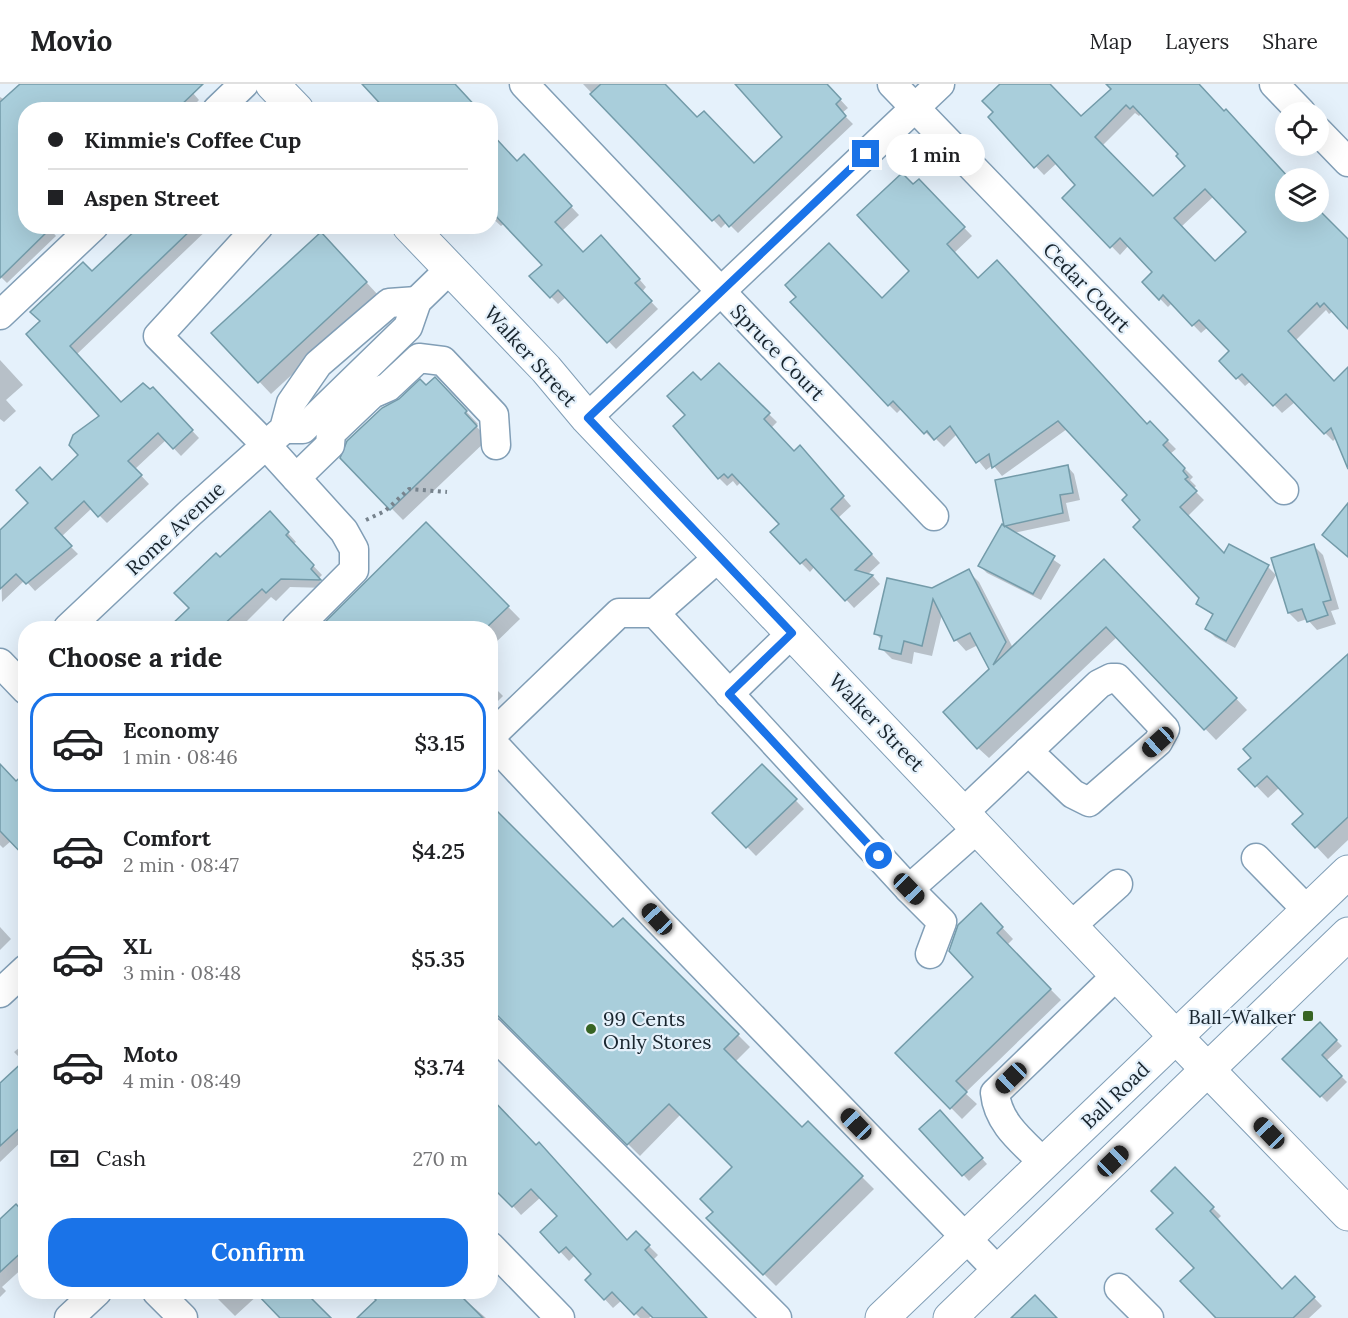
<!DOCTYPE html>
<html lang="en">
<head>
<meta charset="utf-8">
<style>
  :root { --surface:#fff; --page:#f2f2f2; --text:#202124; --muted:#757577; --line:#e0e0e0; --accent:#1a73e8 }
  body { margin:0; font-family:Lora,serif; background:var(--page); color:var(--text); height:100vh; display:flex; flex-direction:column; font-size:22px; white-space:nowrap }
  * { box-sizing:border-box; margin:0 }
  p { font-size:20px; color:var(--muted) }
  .icon { flex:none; width:33px; height:33px; fill:none; stroke:currentColor; stroke-width:2; stroke-linecap:round; stroke-linejoin:round }
  .map { position:relative; flex:1; overflow:hidden }
  .side { position:absolute; left:18px; top:537px; width:480px; height:678px; display:flex; flex-direction:column; background:var(--surface); border-radius:24px; box-shadow:0 6px 24px #0002 }
  .side>* { flex:none }
  .top-card { position:absolute; left:18px; top:18px; width:480px; height:132px; border-radius:24px; box-shadow:0 6px 24px #0002; display:grid; align-content:center; height:132px; padding:0 30px; background:var(--surface) }
  .buttons { position:absolute; left:1275px; top:18px; display:grid; gap:12px }
  .buttons a { display:grid; place-items:center; width:54px; height:54px; border-radius:50%; background:var(--surface); box-shadow:0 6px 24px #0002; font-size:30px }
  .end { position:absolute; width:27px; height:27px; margin:-14px; border:8px solid #1a73e8; background:#fff; box-shadow:0 0 0 3px #fff }
  .from { border-radius:50% }
  .bubble { position:absolute; height:42px; border-radius:21px; background:var(--surface); box-shadow:0 6px 24px #0002; font-size:20px; font-weight:600; line-height:42px; text-align:center }
  .car { position:absolute; width:18px; height:36px; margin:-18px -9px; border-radius:8px; box-shadow:0 0 4px 2px #0007; background:linear-gradient(#222 24%,#8ab4d8 0 40%,#222 0 76%,#8ab4d8 0 86%,#222 0) }
  .top-card b { display:flex; align-items:center; gap:21px; height:57px; font-size:22px }
  .top-card b+b { border-top:2px solid var(--line) }
  .top-card i { width:15px; height:15px; background:var(--text) }
  ul { padding:0; list-style:none }
  li { display:flex; align-items:center; gap:18px; height:99px; margin:0 12px 9px; padding:0 18px; border:3px solid transparent; border-radius:24px }
  li div { flex:1 }
  li b { display:block; font-size:22px }
  li em { font-style:normal; font-weight:600 }
  li.current { border-color:var(--accent) }
  li>.icon { width:54px; height:54px; stroke-width:1.5 }
  h2 { padding:0 30px; font-size:27px; line-height:72px }
  .pay { display:flex; align-items:center; gap:15px; height:66px; padding:0 30px; font-size:22px }
  .pay p { margin-inline-start:auto }
  .primary-button { display:flex; gap:12px; margin-top:auto; padding:12px 30px }
  .primary-button a { flex:1; height:69px; border-radius:24px; background:var(--accent); color:#fff; font-size:24px; font-weight:600; line-height:69px; text-align:center }
  header { display:flex; align-items:center; gap:36px; box-sizing:border-box; height:84px; padding:0 30px; background:var(--surface); border-bottom:2px solid var(--line) }
  header strong { font-size:28px }
  nav { display:flex; gap:33px; margin-inline-start:auto; font-size:21px }
  .map>svg:first-child { display:block }
</style>
</head>
<body>
<header>
<strong>Movio</strong>
<nav><a>Map</a><a>Layers</a><a>Share</a></nav>
</header>
<div class="map">
<svg width="1348" height="1234" viewBox="0 0 1348 1234">
  <rect width="100%" height="100%" fill="#e5f1fb"/>
  <g fill="#0003" fill-rule="evenodd">
    <path d="M 22,0 L 185,0 L 199,16 L 189,26 L 183,26 L 177,19 L 26,26 L 26,142 L 47,142 L 56,152 L 7,199 L 0,192 L 0,13 L 5,16 Z"/>
    <path d="M 583,0 L 664,0 L 697,35 L 754,81 L 784,53 L 737,0 L 826,0 L 848,24 L 842,29 L 853,40 L 738,149 L 727,138 L 721,144 Z"/>
    <path d="M 1002,0 L 1049,0 L 1081,34 L 1111,6 L 1106,0 L 1197,0 L 1288,94 L 1286,94 L 1286,128 L 1318,128 L 1348,156 L 1348,243 L 1333,227 L 1329,230 L 1326,226 L 1295,257 L 1334,299 L 1348,285 L 1348,386 L 1336,354 L 1333,357 L 1295,318 L 1282,329 L 1251,297 L 1245,302 L 1221,277 L 1231,267 L 1208,243 L 1201,249 L 1172,219 L 1168,223 L 1144,198 L 1154,188 L 1129,161 L 1120,171 L 1065,114 L 1077,101 L 1057,79 L 1044,91 L 990,34 L 995,28 ZM 1135,29 L 1139,32 L 1142,29 L 1180,70 L 1187,82 L 1153,114 L 1102,62 ZM 1214,112 L 1248,149 L 1215,179 L 1181,143 Z"/>
    <path d="M 490,50 L 517,79 L 531,80 L 579,131 L 562,147 L 583,170 L 609,160 L 646,203 L 642,208 L 658,225 L 616,265 L 566,213 L 558,220 L 531,192 L 544,181 L 505,139 L 501,142 L 490,132 Z"/>
    <path d="M 919,97 L 972,152 L 954,169 L 979,195 L 1148,341 L 1150,339 L 1176,365 L 1170,370 L 1193,393 L 1190,396 L 1196,402 L 1193,405 L 1204,416 L 1188,432 L 1225,471 L 1230,462 L 1268,483 L 1276,491 L 1235,564 L 1215,553 L 1207,545 L 1214,532 L 1198,520 L 1201,514 L 1142,436 L 1129,411 L 1067,345 L 1002,392 L 993,381 L 986,386 L 957,350 L 944,363 L 936,355 L 934,357 L 902,324 L 897,329 L 889,321 L 882,216 L 911,187 L 913,102 Z"/>
    <path d="M 136,142 L 211,142 L 76,271 L 122,320 L 153,305 L 199,354 L 181,372 L 166,356 L 135,385 L 149,400 L 107,439 L 92,424 L 61,453 L 78,470 L 35,507 L 25,496 L 2,518 L 0,447 L 80,371 L 101,332 L 28,250 L 139,146 Z"/>
    <path d="M 333,162 L 378,211 L 271,310 L 213,249 Z"/>
    <path d="M 0,276 L 23,301 L 6,316 L 16,327 L 4,338 L 0,335 Z"/>
    <path d="M 719,281 L 777,338 L 771,344 L 794,369 L 808,372 L 851,422 L 838,434 L 880,479 L 867,491 L 873,492 L 880,500 L 854,524 L 815,482 L 810,488 L 772,449 L 781,440 L 741,398 L 737,402 L 733,397 L 727,402 L 719,394 L 687,331 L 701,298 Z"/>
    <path d="M 426,303 L 447,307 L 478,340 L 476,342 L 488,355 L 403,436 L 342,374 Z"/>
    <path d="M 1067,382 L 1074,390 L 1080,416 L 1066,419 L 1070,437 L 1014,449 L 1061,481 L 1041,516 L 987,489 L 980,482 L 1006,445 L 996,397 Z"/>
    <path d="M 270,429 L 296,458 L 293,460 L 322,491 L 318,495 L 327,504 L 290,503 L 276,517 L 271,513 L 240,544 L 170,544 L 191,525 L 220,475 Z"/>
    <path d="M 426,440 L 520,535 L 490,564 L 490,544 L 321,544 Z"/>
    <path d="M 1314,462 L 1323,471 L 1339,525 L 1331,527 L 1336,540 L 1317,546 L 1307,535 L 1298,538 L 1289,529 L 1273,475 Z"/>
    <path d="M 968,487 L 979,498 L 1013,564 L 1115,488 L 1247,626 L 1216,656 L 1117,553 L 989,674 L 978,664 L 991,585 L 978,561 L 966,567 L 956,556 L 942,530 L 932,572 L 914,568 L 912,580 L 892,575 L 881,564 L 883,557 L 875,549 L 933,506 Z"/>
    <path d="M 1348,572 L 1348,756 L 1328,775 L 1295,740 L 1306,730 L 1280,703 L 1268,714 L 1240,685 L 1253,675 Z"/>
    <path d="M 490,599 L 503,612 L 490,625 Z"/>
    <path d="M 0,682 L 17,699 L 11,757 L 3,764 L 0,761 Z"/>
    <path d="M 762,682 L 804,725 L 756,772 L 714,729 Z"/>
    <path d="M 981,821 L 1013,855 L 1007,861 L 1061,916 L 965,1009 L 977,1020 L 962,1035 L 897,969 L 975,893 Z"/>
    <path d="M 623,836 L 750,963 L 735,978 L 802,1045 L 808,1039 L 874,1105 L 776,1202 L 708,1134 L 715,1128 L 734,1083 L 681,1030 L 640,1072 L 490,922 L 613,846 Z"/>
    <path d="M 0,843 L 11,855 L 0,866 Z"/>
    <path d="M 1320,940 L 1342,962 L 1326,977 L 1347,998 L 1327,1018 L 1284,975 Z"/>
    <path d="M 26,958 L 26,1053 L 0,1078 L 0,1010 L 24,978 L 14,968 Z"/>
    <path d="M 945,1034 L 987,1080 L 969,1097 L 921,1045 Z"/>
    <path d="M 536,1062 L 547,1068 L 627,1158 L 645,1158 L 658,1171 L 653,1176 L 706,1234 L 655,1234 L 652,1231 L 649,1234 L 640,1234 L 622,1216 L 613,1224 L 587,1196 L 593,1190 L 575,1171 L 569,1177 L 542,1148 L 559,1132 L 541,1113 L 521,1131 L 513,1122 Z"/>
    <path d="M 1175,1086 L 1221,1132 L 1217,1136 L 1283,1207 L 1295,1194 L 1322,1222 L 1309,1234 L 1215,1234 L 1182,1198 L 1196,1184 L 1175,1129 Z"/>
    <path d="M 26,1118 L 26,1181 L 2,1203 L 6,1207 L 0,1213 L 0,1137 Z"/>
    <path d="M 211,1208 L 304,1208 L 332,1234 L 282,1234 L 259,1210 L 235,1232 Z"/>
    <path d="M 377,1208 L 456,1208 L 486,1234 L 359,1234 L 378,1216 L 380,1211 Z"/>
  </g>
  <g fill="#a9cedb" stroke="#739ba9" stroke-width="1.5" fill-rule="evenodd">
    <path d="M 20,0 L 203,0 L 176,26 L 26,26 L 26,142 L 53,142 L 0,194 L 0,18 Z"/>
    <path d="M 362,0 L 455,0 L 479,26 L 386,26 Z"/>
    <path d="M 601,0 L 665,0 L 697,33 L 704,27 L 754,79 L 782,53 L 735,0 L 827,0 L 841,15 L 836,20 L 846,32 L 729,143 L 719,131 L 712,137 L 590,10 Z"/>
    <path d="M 1000,0 L 1050,0 L 1081,32 L 1111,5 L 1106,0 L 1199,0 L 1224,27 L 1226,25 L 1289,94 L 1286,94 L 1286,128 L 1318,128 L 1318,125 L 1348,155 L 1348,245 L 1324,219 L 1320,223 L 1317,219 L 1288,247 L 1334,297 L 1348,283 L 1348,385 L 1331,344 L 1324,350 L 1286,310 L 1273,322 L 1242,290 L 1236,295 L 1219,277 L 1229,267 L 1199,236 L 1192,242 L 1163,211 L 1159,216 L 1142,198 L 1152,188 L 1120,154 L 1110,164 L 1062,114 L 1075,101 L 1048,71 L 1034,84 L 988,33 L 993,28 L 982,17 ZM 1126,21 L 1130,25 L 1133,22 L 1178,70 L 1176,72 L 1185,82 L 1153,112 L 1095,53 ZM 1205,105 L 1246,148 L 1215,177 L 1174,134 Z"/>
    <path d="M 490,48 L 517,77 L 524,70 L 572,122 L 555,138 L 583,168 L 601,151 L 640,195 L 635,199 L 652,217 L 607,259 L 558,206 L 550,214 L 529,192 L 542,181 L 490,126 Z"/>
    <path d="M 902,89 L 913,100 L 919,95 L 965,143 L 947,160 L 978,194 L 997,176 L 1147,340 L 1150,337 L 1168,356 L 1163,361 L 1185,384 L 1183,387 L 1188,393 L 1185,395 L 1197,407 L 1180,423 L 1224,469 L 1229,460 L 1269,481 L 1226,557 L 1205,545 L 1213,530 L 1196,520 L 1199,514 L 1133,443 L 1140,436 L 1122,416 L 1127,411 L 1058,337 L 992,384 L 989,370 L 976,379 L 950,342 L 934,356 L 927,347 L 924,350 L 893,317 L 888,322 L 790,218 L 796,213 L 785,201 L 829,159 L 882,214 L 909,187 L 857,131 Z"/>
    <path d="M 140,142 L 195,142 L 70,262 L 121,318 L 143,299 L 150,305 L 153,303 L 193,346 L 173,365 L 158,349 L 128,377 L 142,391 L 98,433 L 84,417 L 55,444 L 72,462 L 26,500 L 16,490 L 0,505 L 0,446 L 28,419 L 16,406 L 40,383 L 52,396 L 78,371 L 69,361 L 73,351 L 99,332 L 26,250 L 40,237 L 30,228 L 83,178 L 92,187 Z"/>
    <path d="M 321,148 L 367,198 L 258,299 L 211,249 Z"/>
    <path d="M 719,279 L 770,329 L 764,335 L 794,367 L 800,361 L 844,412 L 831,425 L 872,470 L 855,486 L 873,491 L 845,517 L 806,475 L 800,480 L 770,448 L 779,440 L 732,390 L 728,394 L 724,390 L 718,395 L 673,342 L 685,331 L 667,312 L 693,288 L 701,296 Z"/>
    <path d="M 435,293 L 467,327 L 465,329 L 477,342 L 390,426 L 340,374 L 347,357 L 382,324 L 399,315 L 420,295 L 426,301 Z"/>
    <path d="M 1068,381 L 1073,409 L 1060,411 L 1063,429 L 1005,442 L 1055,472 L 1033,510 L 978,482 L 1002,440 L 1004,442 L 995,396 Z"/>
    <path d="M 1348,419 L 1348,473 L 1322,451 Z"/>
    <path d="M 270,427 L 289,448 L 286,451 L 314,481 L 311,485 L 321,496 L 281,495 L 266,509 L 262,505 L 220,544 L 168,544 L 189,524 L 174,509 L 216,469 L 220,473 Z"/>
    <path d="M 426,438 L 509,522 L 486,544 L 319,544 Z"/>
    <path d="M 1314,460 L 1331,516 L 1323,518 L 1328,531 L 1307,538 L 1302,525 L 1288,529 L 1271,474 Z"/>
    <path d="M 1104,475 L 1237,614 L 1204,646 L 1106,543 L 977,665 L 943,628 L 989,585 L 970,549 L 954,557 L 933,515 L 922,562 L 904,557 L 901,570 L 879,565 L 882,552 L 874,550 L 887,494 L 932,504 L 969,485 L 1006,558 L 993,581 Z"/>
    <path d="M 1348,570 L 1348,733 L 1315,764 L 1292,740 L 1303,730 L 1267,692 L 1255,703 L 1238,685 L 1251,674 L 1243,665 Z"/>
    <path d="M 0,680 L 16,697 L 26,688 L 26,774 L 0,747 Z"/>
    <path d="M 762,680 L 797,715 L 746,764 L 712,729 Z"/>
    <path d="M 490,720 L 613,843 L 623,834 L 739,950 L 724,965 L 802,1043 L 808,1037 L 863,1092 L 763,1191 L 706,1134 L 713,1128 L 700,1115 L 732,1083 L 669,1020 L 627,1061 L 490,924 Z"/>
    <path d="M 981,819 L 1003,843 L 997,849 L 1051,905 L 956,997 L 967,1008 L 950,1025 L 895,969 L 973,893 L 949,867 L 958,841 Z"/>
    <path d="M 1320,938 L 1337,956 L 1322,971 L 1342,992 L 1320,1013 L 1282,975 Z"/>
    <path d="M 26,975 L 26,1038 L 0,1062 L 0,999 Z"/>
    <path d="M 490,1013 L 536,1061 L 539,1058 L 627,1156 L 636,1147 L 650,1161 L 645,1166 L 707,1234 L 653,1234 L 642,1223 L 634,1231 L 612,1208 L 604,1216 L 585,1196 L 591,1190 L 566,1163 L 559,1169 L 540,1148 L 557,1132 L 531,1105 L 512,1123 L 490,1101 Z"/>
    <path d="M 940,1026 L 983,1074 L 962,1092 L 919,1045 Z"/>
    <path d="M 1175,1083 L 1214,1123 L 1210,1127 L 1282,1205 L 1295,1192 L 1315,1213 L 1293,1234 L 1216,1234 L 1180,1197 L 1194,1184 L 1156,1145 L 1173,1129 L 1151,1107 Z"/>
    <path d="M 16,1120 L 26,1131 L 26,1164 L 0,1188 L 0,1135 Z"/>
    <path d="M 255,1208 L 305,1208 L 331,1234 L 280,1234 Z"/>
    <path d="M 368,1208 L 457,1208 L 483,1234 L 357,1234 L 376,1216 Z"/>
    <path d="M 1035,1211 L 1057,1234 L 1011,1234 Z"/>
  </g>
  <g fill="none" stroke-linecap="round" stroke-linejoin="round">
    <defs>
      <g id="minor">
        <path d="M 524,0 L 934,432"/>
        <path d="M 892,0 L 1284,406"/>
        <path d="M 1274,0 L 1301,28"/>
        <path d="M 217,26 L 244,0"/>
        <path d="M 1318,47 L 1348,78"/>
        <path d="M 259,142 L 158,252 L 266,361 L 344,447 L 354,465 L 354,486 L 296,544"/>
        <path d="M 0,231 L 94,142"/>
        <path d="M 587,334 L 940,0"/>
        <path d="M 284,345 L 303,345 L 408,243 L 417,217 L 450,185"/>
        <path d="M 296,394 L 330,361 L 331,349 L 372,310 L 388,303 L 419,274 L 443,277 L 494,331 L 496,361"/>
        <path d="M 655,529 L 909,805 L 978,744"/>
        <path d="M 68,544 L 190,429 L 284,345 L 291,319 L 318,280 L 389,219 L 417,217"/>
        <path d="M 0,579 L 26,606"/>
        <path d="M 729,610 L 792,549"/>
        <path d="M 490,653 L 619,529 L 655,529 L 720,472"/>
        <path d="M 490,656 L 657,835 L 999,1188"/>
        <path d="M 963,729 L 1099,600 L 1111,594 L 1117,594 L 1165,645 L 1158,658 L 1089,718 L 1073,710 L 1028,667"/>
        <path d="M 1256,774 L 1307,826"/>
        <path d="M 909,805 L 942,838 L 930,870"/>
        <path d="M 1071,842 L 1118,800"/>
        <path d="M 0,909 L 26,885"/>
        <path d="M 490,947 L 777,1234"/>
        <path d="M 1044,1079 C 1023,1058 998,1040 995,1009 L 1117,891"/>
        <path d="M 490,1162 L 560,1234"/>
        <path d="M 1119,1204 L 1149,1234"/>
        <path d="M 157,1208 L 183,1234"/>
        <path d="M 69,1234 L 97,1208"/>
      </g>
      <g id="major">
        <path d="M 272,0 L 297,26"/>
        <path d="M 409,142 L 546,285 L 587,334 L 1175,952 L 1348,1130"/>
        <path d="M 882,1234 L 1348,788"/>
        <path d="M 950,1234 L 1348,850"/>
      </g>
    </defs>
    <use href="#minor" stroke="#819eb6" stroke-width="31"/>
    <use href="#major" stroke="#819eb6" stroke-width="35"/>
    <path stroke="#77838d" stroke-width="4" stroke-dasharray="3 4.5" stroke-linecap="butt" d="M 366,436 L 385,427 L 409,405 L 447,408"/>
    <use href="#minor" stroke="#fff" stroke-width="28"/>
    <use href="#major" stroke="#fff" stroke-width="33"/>
  </g>
  <g fill="none" stroke-linecap="round" stroke-linejoin="round">
    <path stroke="#1a73e8" stroke-width="8" d="M 866,70 L 588,334 L 792,549 L 729,610 L 879,772"/>
  </g>
  <g fill="#376423" stroke="#e5f1fb" stroke-width="2">
    <rect x="1302" y="926" width="12" height="12" rx="3"/>
    <circle cx="591" cy="945" r="6"/>
  </g>
  <g text-anchor="middle" dominant-baseline="central" stroke-width="4.5" stroke-linejoin="round" paint-order="stroke">
    <g font-size="20" fill="#19252e" stroke="#e5f1fb">
      <text transform="translate(1087 203) rotate(46)">Cedar Court</text>
      <text transform="translate(778 268) rotate(46)">Spruce Court</text>
      <text transform="translate(531 272) rotate(48)">Walker Street</text>
      <text transform="translate(175 444) rotate(-43)">Rome Avenue</text>
      <text transform="translate(877 638) rotate(46)">Walker Street</text>
      <text transform="translate(1115 1011) rotate(-44)">Ball Road</text>
    </g>
    <g font-size="20" fill="#19252e" stroke="#e5f1fb" text-anchor="end">
      <text x="1296" y="932">Ball-Walker</text>
      <text x="603" y="934" text-anchor="start">99 Cents<tspan x="603" dy="23">Only Stores</tspan></text>
    </g>
  </g>
</svg>
<div class="buttons">
<a><svg class="icon" aria-label="locate" viewBox="0 0 24 24"><circle cx="12" cy="12" r="6"/><path d="M12 2v4M12 18v4M2 12h4M18 12h4"/></svg></a>
<a><svg class="icon" aria-label="layers" viewBox="0 0 24 24"><path d="M12 4l9 5-9 5-9-5zM3 14l9 5 9-5"/></svg></a>
</div>
<i class="end from" style="left:879px;top:772px"></i>
<i class="end" style="left:866px;top:70px"></i>
<div class="bubble" style="left:886px;top:50px;width:99px">1 min</div>
<i class="car" style="left:1158px;top:658px;rotate:228deg"></i>
<i class="car" style="left:909px;top:805px;rotate:136deg"></i>
<i class="car" style="left:657px;top:835px;rotate:317deg"></i>
<i class="car" style="left:1011px;top:994px;rotate:226deg"></i>
<i class="car" style="left:856px;top:1040px;rotate:316deg"></i>
<i class="car" style="left:1269px;top:1049px;rotate:316deg"></i>
<i class="car" style="left:1113px;top:1077px;rotate:46deg"></i>
<div class="top-card">
<b><i class="from"></i>Kimmie's Coffee Cup</b>
<b><i></i>Aspen Street</b>
</div>
<section class="side">
<h2>Choose a ride</h2>
<ul>
<li class="current"><svg class="icon" aria-label="car" viewBox="0 0 24 24"><path d="M5 17H2v-5l4-1 3-4h7l3 4 3 1v5h-3M9 17h6M6 11h13"/><circle cx="7" cy="17" r="2"/><circle cx="17" cy="17" r="2"/></svg><div><b>Economy</b><p>1 min · 08:46</p></div><em>$3.15</em></li>
<li><svg class="icon" aria-label="car" viewBox="0 0 24 24"><path d="M5 17H2v-5l4-1 3-4h7l3 4 3 1v5h-3M9 17h6M6 11h13"/><circle cx="7" cy="17" r="2"/><circle cx="17" cy="17" r="2"/></svg><div><b>Comfort</b><p>2 min · 08:47</p></div><em>$4.25</em></li>
<li><svg class="icon" aria-label="car" viewBox="0 0 24 24"><path d="M5 17H2v-5l4-1 3-4h7l3 4 3 1v5h-3M9 17h6M6 11h13"/><circle cx="7" cy="17" r="2"/><circle cx="17" cy="17" r="2"/></svg><div><b>XL</b><p>3 min · 08:48</p></div><em>$5.35</em></li>
<li><svg class="icon" aria-label="car" viewBox="0 0 24 24"><path d="M5 17H2v-5l4-1 3-4h7l3 4 3 1v5h-3M9 17h6M6 11h13"/><circle cx="7" cy="17" r="2"/><circle cx="17" cy="17" r="2"/></svg><div><b>Moto</b><p>4 min · 08:49</p></div><em>$3.74</em></li>
</ul>
<div class="pay"><svg class="icon" aria-label="cash" viewBox="0 0 24 24"><path d="M3 7h18v10H3z"/><circle cx="12" cy="12" r="2"/></svg>Cash<p>270 m</p></div>
<div class="primary-button"><a>Confirm</a></div>
</section>
</div>
</body>
</html>
